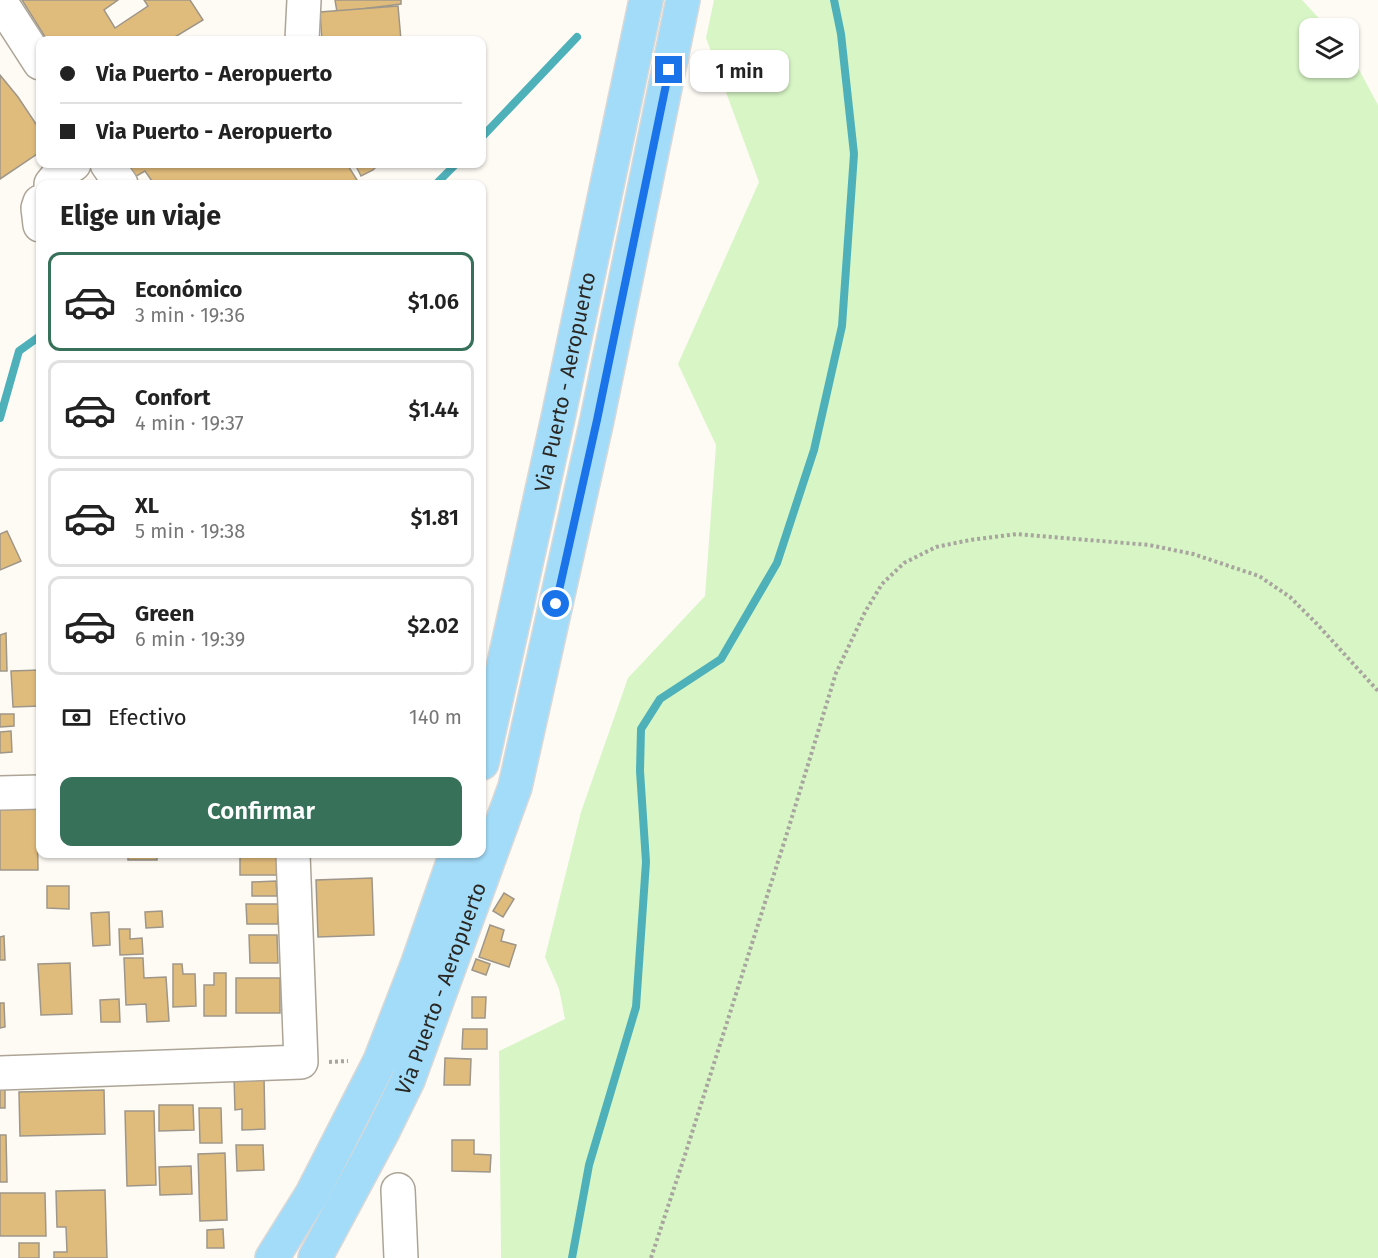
<!DOCTYPE html>
<html lang="es">
<head>
<meta charset="utf-8">
<style>
  :root { --surface:#fff; --page:#f2f2f2; --text:#222; --muted:#767676; --line:#e0e0e0; --accent:#38715a }
  body { margin:0; font-family:"Fira Sans",sans-serif; background:var(--page); color:var(--text); height:100vh; display:flex; flex-direction:column; font-size:22px; white-space:nowrap }
  * { box-sizing:border-box; margin:0 }
  p { font-size:20px; color:var(--muted) }
  .icon { flex:none; width:33px; height:33px; fill:none; stroke:currentColor; stroke-width:2; stroke-linecap:round; stroke-linejoin:round }
  .map { position:relative; flex:1; overflow:hidden }
  .side { position:absolute; left:36px; top:180px; width:450px; height:678px; display:flex; flex-direction:column; background:var(--surface); border-radius:12px; box-shadow:0 2px 4px #0004 }
  .side>* { flex:none }
  .banner { position:absolute; left:36px; top:36px; width:450px; height:132px; border-radius:12px; box-shadow:0 2px 4px #0004; display:grid; align-content:center; height:132px; padding:0 24px; background:var(--surface) }
  .controls { position:absolute; left:1299px; top:18px; display:grid; gap:12px }
  .controls a { display:grid; place-items:center; width:60px; height:60px; border-radius:12px; background:var(--surface); box-shadow:0 2px 4px #0004; font-size:30px }
  .end { position:absolute; width:27px; height:27px; margin:-14px; border:8px solid #1a73e8; background:#fff; box-shadow:0 0 0 3px #fff }
  .from { border-radius:50% }
  .bubble { position:absolute; height:42px; border-radius:12px; background:var(--surface); box-shadow:0 2px 4px #0004; font-size:20px; font-weight:600; line-height:42px; text-align:center }
  .banner b { display:flex; align-items:center; gap:21px; height:57px; font-size:22px }
  .banner b+b { border-top:2px solid var(--line) }
  .banner i { width:15px; height:15px; background:var(--text) }
  ul { padding:0; list-style:none }
  li { display:flex; align-items:center; gap:18px; height:99px; margin:0 12px 9px; padding:0 12px; border:3px solid var(--line); border-radius:12px }
  li div { flex:1 }
  li b { display:block; font-size:22px }
  li em { font-style:normal; font-weight:600 }
  li.active { border-color:var(--accent) }
  li>.icon { width:54px; height:54px; stroke-width:1.5 }
  h2 { padding:0 24px; font-size:27px; line-height:72px }
  .pay { display:flex; align-items:center; gap:15px; height:66px; padding:0 24px; font-size:22px }
  .pay p { margin-inline-start:auto }
  .button { display:flex; gap:12px; margin-top:auto; padding:12px 24px }
  .button a { flex:1; height:69px; border-radius:12px; background:var(--accent); color:#fff; font-size:24px; font-weight:600; line-height:69px; text-align:center }
  .map>svg:first-child { display:block }
</style>
</head>
<body>
<div class="map">
<svg width="1378" height="1258" viewBox="0 0 1378 1258">
  <rect width="100%" height="100%" fill="#fefbf5"/>
  <path fill="#d8f5c6" d="M 714,0 L 1302,0 L 1328,28 L 1310,28 L 1310,68 L 1348,68 L 1349,51 L 1378,105 L 1378,1258 L 501,1258 L 499,1051 L 565,1019 L 559,989 L 545,957 L 581,812 L 628,678 L 705,596 L 716,445 L 678,364 L 759,182 L 706,38 Z"/>
  <g fill="none" stroke-linecap="round" stroke-linejoin="round">
    <g stroke="#4eb1ba" stroke-width="8">
      <path d="M 482,137 L 577,37"/>
      <path d="M 436,184 L 456,164"/>
      <path d="M 0,418 L 19,351 L 40,336"/>
      <path d="M 572,1258 L 589,1165 L 636,1007 L 646,862 L 640,771 L 641,729 L 660,699 L 721,659 L 777,563 L 814,450 L 842,326 L 854,154 L 841,34 L 834,0"/>
    </g>
  </g>
  <g fill="#e0bc7c" stroke="#9e9689" stroke-width="1.5">
    <path d="M 22,0 L 118,0 L 104,10 L 115,28 L 148,6 L 144,0 L 190,0 L 203,20 L 170,40 L 47,40 Z"/>
    <path d="M 335,0 L 401,0 L 401,4 L 337,12 Z"/>
    <path d="M 398,6 L 401,40 L 322,40 L 320,12 Z"/>
    <path d="M 0,75 L 18,97 L 40,130 L 40,152 L 0,179 Z"/>
    <path d="M 124,164 L 347,164 L 357,180 L 350,184 L 154,184 L 145,171 L 133,178 Z"/>
    <path d="M 355,164 L 379,164 L 373,170 L 361,176 Z"/>
    <path d="M 7,531 L 21,561 L 0,570 L 0,534 Z"/>
    <path d="M 6,633 L 7,671 L 0,671 L 0,635 Z"/>
    <path d="M 40,670 L 40,706 L 13,707 L 11,671 Z"/>
    <path d="M 0,714 L 14,714 L 14,726 L 0,727 Z"/>
    <path d="M 11,731 L 12,752 L 0,753 L 0,732 Z"/>
    <path d="M 0,808 L 37,808 L 38,870 L 0,870 Z"/>
    <rect x="128" y="854" width="29" height="6"/>
    <path d="M 240,857 L 278,857 L 279,875 L 240,875 Z"/>
    <path d="M 372,878 L 374,935 L 318,937 L 316,880 Z"/>
    <path d="M 276,881 L 277,896 L 252,896 L 252,882 Z"/>
    <path d="M 47,886 L 69,886 L 69,909 L 47,908 Z"/>
    <path d="M 504,893 L 514,899 L 503,917 L 493,911 Z"/>
    <path d="M 246,904 L 278,904 L 278,924 L 247,924 Z"/>
    <path d="M 162,911 L 163,927 L 146,928 L 145,912 Z"/>
    <path d="M 109,912 L 110,945 L 93,946 L 91,913 Z"/>
    <path d="M 490,925 L 504,930 L 501,941 L 516,945 L 509,967 L 479,957 Z"/>
    <path d="M 119,929 L 130,929 L 130,939 L 142,938 L 143,954 L 120,955 Z"/>
    <path d="M 249,935 L 277,935 L 278,963 L 250,963 Z"/>
    <path d="M 4,936 L 5,960 L 0,960 L 0,937 Z"/>
    <path d="M 124,958 L 143,958 L 144,978 L 166,977 L 169,1021 L 147,1022 L 146,1004 L 126,1005 Z"/>
    <path d="M 476,959 L 490,964 L 486,975 L 472,970 Z"/>
    <path d="M 70,963 L 72,1014 L 41,1015 L 38,964 Z"/>
    <path d="M 173,964 L 182,964 L 183,974 L 195,974 L 196,1006 L 173,1007 Z"/>
    <path d="M 214,973 L 226,973 L 226,1016 L 204,1016 L 204,985 L 214,985 Z"/>
    <rect x="236" y="978" width="44" height="35"/>
    <path d="M 472,997 L 486,997 L 485,1018 L 472,1018 Z"/>
    <path d="M 119,999 L 120,1022 L 101,1022 L 100,1000 Z"/>
    <path d="M 0,1003 L 4,1003 L 5,1027 L 0,1028 Z"/>
    <path d="M 463,1029 L 487,1029 L 487,1049 L 462,1049 Z"/>
    <path d="M 445,1058 L 471,1059 L 470,1085 L 444,1085 Z"/>
    <path d="M 264,1076 L 265,1129 L 242,1130 L 242,1109 L 235,1110 L 234,1077 Z"/>
    <rect x="0" y="1084" width="5" height="24"/>
    <path d="M 104,1090 L 105,1134 L 20,1136 L 19,1092 Z"/>
    <path d="M 159,1105 L 193,1105 L 194,1130 L 159,1131 Z"/>
    <path d="M 199,1108 L 221,1108 L 222,1143 L 200,1143 Z"/>
    <path d="M 125,1111 L 154,1111 L 156,1185 L 127,1186 Z"/>
    <path d="M 0,1135 L 6,1135 L 7,1182 L 0,1182 Z"/>
    <path d="M 452,1140 L 474,1140 L 474,1154 L 491,1155 L 490,1172 L 452,1171 Z"/>
    <path d="M 236,1145 L 263,1145 L 264,1170 L 237,1171 Z"/>
    <path d="M 225,1153 L 227,1220 L 200,1221 L 198,1154 Z"/>
    <path d="M 191,1166 L 192,1194 L 160,1195 L 159,1167 Z"/>
    <path d="M 105,1190 L 107,1258 L 54,1258 L 54,1252 L 67,1252 L 66,1227 L 57,1227 L 56,1191 Z"/>
    <path d="M 0,1193 L 45,1193 L 46,1236 L 0,1236 Z"/>
    <path d="M 223,1229 L 224,1248 L 207,1248 L 207,1230 Z"/>
    <rect x="19" y="1243" width="20" height="15"/>
  </g>
  <g fill="none" stroke-linecap="round" stroke-linejoin="round">
    <defs>
      <g id="minor">
        <path d="M 0,1 L 40,63"/>
        <path d="M 302,40 L 304,0"/>
        <path d="M 107,164 L 121,184"/>
        <path d="M 51,184 L 60,173 L 74,164"/>
        <path d="M 40,202 L 38,208 L 40,225"/>
        <path d="M 0,793 L 40,792"/>
        <path d="M 0,1073 L 301,1062 L 293,854"/>
        <path d="M 398,1190 L 401,1258"/>
      </g>
      <g id="major">
        <path id="s1" d="M 482,763 L 558,418 L 646,0"/>
        <path d="M 272,1258 L 312,1194 L 380,1061 L 418,963 L 456,854"/>
        <path id="s2" d="M 315,1258 L 382,1133 L 408,1080 L 515,787 L 597,420 L 683,0"/>
      </g>
    </defs>
    <use href="#minor" stroke="#aca496" stroke-width="36"/>
    <use href="#major" stroke="#d9d8d7" stroke-width="36"/>
    <g stroke="#a8a59f" stroke-width="4" stroke-dasharray="3 3" stroke-linecap="butt">
      <path d="M 329,1062 L 348,1061"/>
      <path d="M 651,1258 L 684,1158 L 788,830 L 836,673 L 865,612 L 882,584 L 904,563 L 936,547 L 970,540 L 1017,534 L 1149,545 L 1193,554 L 1259,576 L 1290,597 L 1317,624 L 1378,691"/>
    </g>
    <use href="#minor" stroke="#fff" stroke-width="33"/>
    <use href="#major" stroke="#a3dcf9" stroke-width="33"/>
  </g>
  <g fill="none" stroke-linecap="round" stroke-linejoin="round">
    <path stroke="#1a73e8" stroke-width="8" d="M 556,604 L 597,420 L 669,70"/>
  </g>
  <g text-anchor="middle" dominant-baseline="central" stroke-width="6" stroke-linejoin="round" paint-order="stroke">
    <g font-size="21" fill="#2a2722" stroke="#fefbf5">
      <text stroke="none"><textPath href="#s1" startOffset="390">Via Puerto - Aeropuerto</textPath></text>
      <text stroke="none"><textPath href="#s2" startOffset="298">Via Puerto - Aeropuerto</textPath></text>
    </g>
  </g>
</svg>
<div class="controls">
<a><svg class="icon" aria-label="layers" viewBox="0 0 24 24"><path d="M12 4l9 5-9 5-9-5zM3 14l9 5 9-5"/></svg></a>
</div>
<i class="end from" style="left:556px;top:604px"></i>
<i class="end" style="left:669px;top:70px"></i>
<div class="bubble" style="left:690px;top:50px;width:99px">1 min</div>
<div class="banner">
<b><i class="from"></i>Via Puerto - Aeropuerto</b>
<b><i></i>Via Puerto - Aeropuerto</b>
</div>
<section class="side">
<h2>Elige un viaje</h2>
<ul>
<li class="active"><svg class="icon" aria-label="car" viewBox="0 0 24 24"><path d="M5 17H2v-5l4-1 3-4h7l3 4 3 1v5h-3M9 17h6M6 11h13"/><circle cx="7" cy="17" r="2"/><circle cx="17" cy="17" r="2"/></svg><div><b>Económico</b><p>3 min · 19:36</p></div><em>$1.06</em></li>
<li><svg class="icon" aria-label="car" viewBox="0 0 24 24"><path d="M5 17H2v-5l4-1 3-4h7l3 4 3 1v5h-3M9 17h6M6 11h13"/><circle cx="7" cy="17" r="2"/><circle cx="17" cy="17" r="2"/></svg><div><b>Confort</b><p>4 min · 19:37</p></div><em>$1.44</em></li>
<li><svg class="icon" aria-label="car" viewBox="0 0 24 24"><path d="M5 17H2v-5l4-1 3-4h7l3 4 3 1v5h-3M9 17h6M6 11h13"/><circle cx="7" cy="17" r="2"/><circle cx="17" cy="17" r="2"/></svg><div><b>XL</b><p>5 min · 19:38</p></div><em>$1.81</em></li>
<li><svg class="icon" aria-label="car" viewBox="0 0 24 24"><path d="M5 17H2v-5l4-1 3-4h7l3 4 3 1v5h-3M9 17h6M6 11h13"/><circle cx="7" cy="17" r="2"/><circle cx="17" cy="17" r="2"/></svg><div><b>Green</b><p>6 min · 19:39</p></div><em>$2.02</em></li>
</ul>
<div class="pay"><svg class="icon" aria-label="cash" viewBox="0 0 24 24"><path d="M3 7h18v10H3z"/><circle cx="12" cy="12" r="2"/></svg>Efectivo<p>140 m</p></div>
<div class="button"><a>Confirmar</a></div>
</section>
</div>
</body>
</html>
